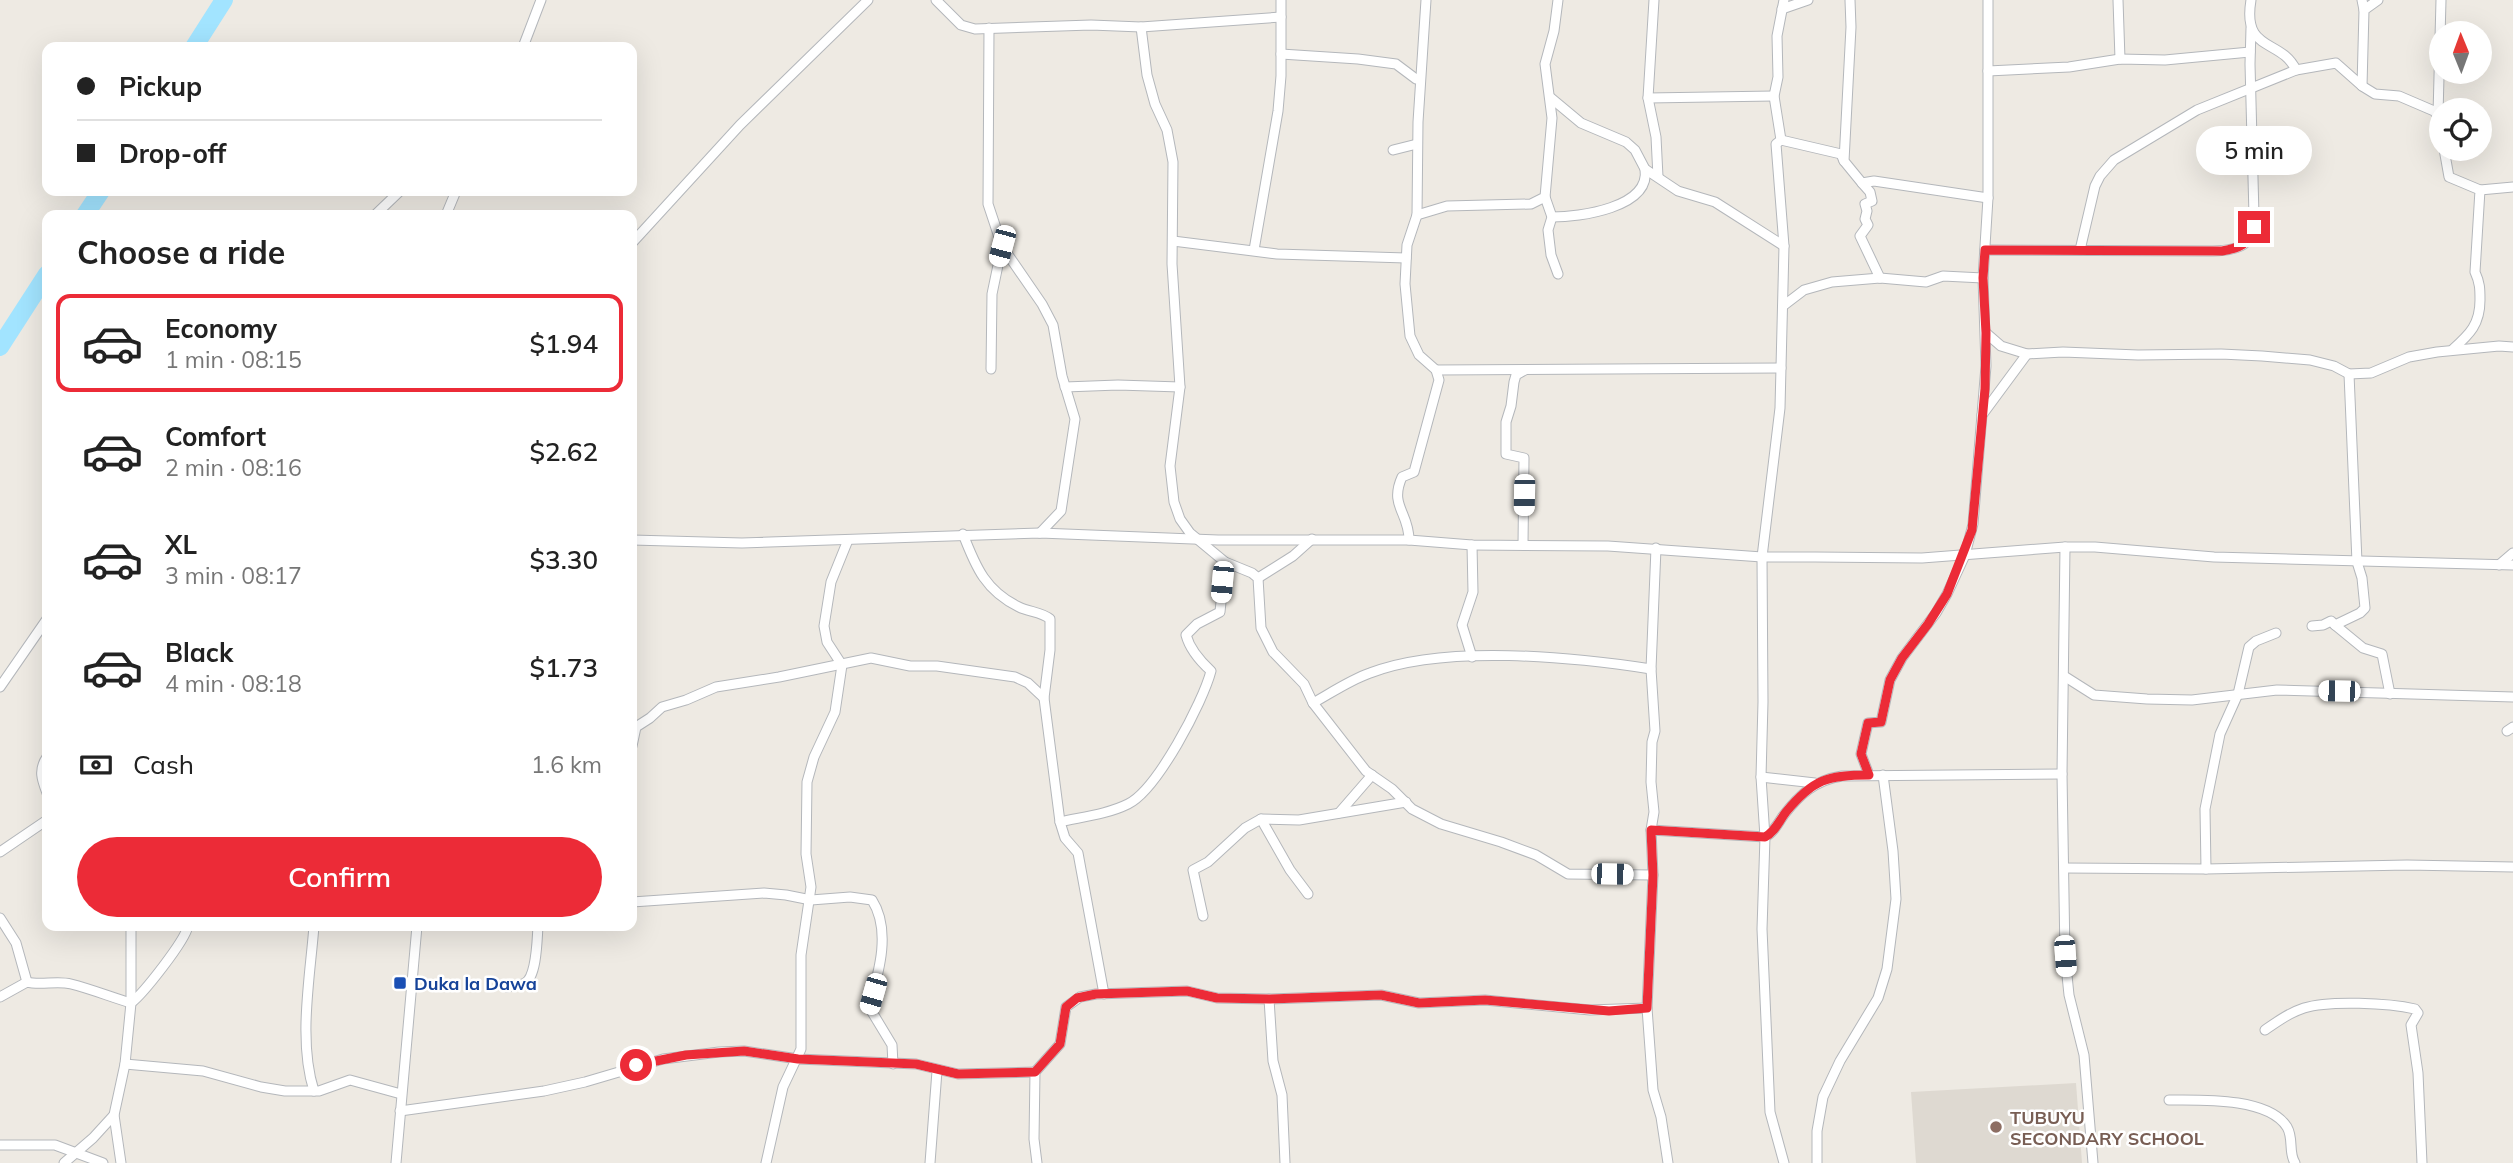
<!DOCTYPE html>
<html lang="en">
<head>
<meta charset="utf-8">
<style>
  :root { --surface:#fff; --page:#f6f6f6; --text:#222; --muted:#767676; --line:#e0e0e0; --accent:#ec2b37 }
  body { margin:0; font-family:Mulish,sans-serif; background:var(--page); color:var(--text); height:100vh; display:flex; flex-direction:column; font-size:26px; white-space:nowrap }
  * { box-sizing:border-box; margin:0 }
  p { font-size:23px; color:var(--muted) }
  .icon { flex:none; width:38px; height:38px; fill:none; stroke:currentColor; stroke-width:2; stroke-linecap:round; stroke-linejoin:round }
  .map { position:relative; flex:1; overflow:hidden }
  .side { position:absolute; left:42px; top:210px; width:595px; height:721px; display:flex; flex-direction:column; background:var(--surface); border-radius:14px; box-shadow:0 7px 28px #0002 }
  .side>* { flex:none }
  .guide { position:absolute; left:42px; top:42px; width:595px; height:154px; border-radius:14px; box-shadow:0 7px 28px #0002; display:grid; align-content:center; height:154px; padding:0 35px; background:var(--surface) }
  .needle { width:46px; rotate:359deg }
  .fabs { position:absolute; left:2429px; top:21px; display:grid; gap:14px }
  .fabs a { display:grid; place-items:center; width:63px; height:63px; border-radius:50%; background:var(--surface); box-shadow:0 7px 28px #0002; font-size:35px }
  .end { position:absolute; width:32px; height:32px; margin:-16px; border:9px solid #ec2b37; background:#fff; box-shadow:0 0 0 4px #fff }
  .from { border-radius:50% }
  .bubble { position:absolute; height:49px; border-radius:24px; background:var(--surface); box-shadow:0 7px 28px #0002; font-size:23px; font-weight:600; line-height:49px; text-align:center }
  .car { position:absolute; width:21px; height:42px; margin:-21px -10px; border-radius:9px; box-shadow:0 0 5px 2px #0007; background:linear-gradient(#fff 24%,#345 0 40%,#fff 0 76%,#345 0 86%,#fff 0) }
  .guide b { display:flex; align-items:center; gap:24px; height:66px; font-size:26px }
  .guide b+b { border-top:2px solid var(--line) }
  .guide i { width:18px; height:18px; background:var(--text) }
  ul { padding:0; list-style:none }
  li { display:flex; align-items:center; gap:21px; height:98px; margin:0 14px 10px; padding:0 21px; border:4px solid transparent; border-radius:14px }
  li div { flex:1 }
  li b { display:block; font-size:26px }
  li em { font-style:normal; font-weight:600 }
  li.selected { border-color:var(--accent) }
  li>.icon { width:63px; height:63px; stroke-width:1.5 }
  h2 { padding:0 35px; font-size:32px; line-height:84px }
  .pay { display:flex; align-items:center; gap:18px; height:77px; padding:0 35px; font-size:26px }
  .pay p { margin-inline-start:auto }
  .primary-button { display:flex; gap:14px; margin-top:auto; padding:14px 35px }
  .primary-button a { flex:1; height:80px; border-radius:42px; background:var(--accent); color:#fff; font-size:28px; font-weight:600; line-height:80px; text-align:center }
  .map>svg:first-child { display:block }
</style>
</head>
<body>
<div class="map">
<svg width="2513" height="1163" viewBox="0 0 2513 1163">
  <rect width="100%" height="100%" fill="#eeeae3"/>
  <path fill="#ded9d1" d="M 2076,1083 L 2082,1163 L 1916,1163 L 1911,1092 Z"/>
  <g fill="none" stroke-linecap="round" stroke-linejoin="round">
    <g stroke="#a2e4ff" stroke-width="18">
      <path d="M 194,47 L 224,0"/>
      <path d="M 85,215 L 101,191"/>
      <path d="M 0,347 L 47,274"/>
    </g>
    <defs>
      <g id="minor">
        <path d="M 936,0 L 961,25 L 975,29 L 1091,25 L 1141,27 L 1281,17"/>
        <path d="M 1654,0 L 1648,98 L 1656,137 L 1658,177"/>
        <path d="M 1850,0 L 1851,27 L 1844,161 L 1862,183 L 1874,181 L 1988,198"/>
        <path d="M 2118,0 L 2120,59"/>
        <path d="M 2251,0 C 2242,53 2281,38 2296,70 L 2336,63 L 2362,86 L 2375,94 L 2399,96 L 2434,111 L 2439,117 L 2441,129"/>
        <path d="M 2362,0 L 2364,10"/>
        <path d="M 1782,9 L 1808,0"/>
        <path d="M 1141,27 L 1147,75 L 1155,104 L 1167,130 L 1173,162 L 1172,264 L 1180,387 L 1170,466 L 1174,502 L 1180,519 L 1190,533 L 1225,562 L 1252,573 L 1258,578 L 1261,628 L 1273,652 L 1304,684 L 1313,703 L 1366,771 L 1392,789 L 1412,809 L 1441,824 L 1501,842 L 1536,855 L 1568,874 L 1653,875"/>
        <path d="M 989,28 L 988,204 L 1002,246 L 1042,304 L 1053,325 L 1062,376 L 1075,419 L 1061,511 L 1040,533"/>
        <path d="M 523,47 L 541,0"/>
        <path d="M 1281,54 L 1358,59 L 1396,64 L 1416,79"/>
        <path d="M 1988,71 L 2069,67 L 2120,59 L 2165,60 L 2250,52"/>
        <path d="M 2362,86 L 2364,10 L 2378,0"/>
        <path d="M 1551,98 L 1581,123 L 1626,142 L 1635,150 L 1645,169 L 1678,191 L 1715,202 L 1784,246"/>
        <path d="M 1648,98 L 1774,96"/>
        <path d="M 2438,115 L 2441,0"/>
        <path d="M 1781,140 L 1841,154 L 1844,161"/>
        <path d="M 2444,149 L 2449,177 L 2480,190 L 2475,272 C 2480,283 2480,289 2480,300 C 2480,324 2470,334 2453,349"/>
        <path d="M 1393,150 L 1417,144"/>
        <path d="M 1862,183 L 1870,192 L 1872,201 L 1865,204 L 1867,211 L 1865,219 L 1868,225 L 1860,236 L 1880,278"/>
        <path d="M 2480,190 L 2513,187"/>
        <path d="M 1545,197 L 1552,217 L 1548,230 L 1551,255 L 1558,274"/>
        <path d="M 375,215 L 400,191"/>
        <path d="M 446,215 L 456,191"/>
        <path d="M 1417,215 L 1447,206 L 1531,204 L 1545,197 L 1552,118 L 1545,64 L 1554,31 L 1558,0"/>
        <path d="M 1552,217 C 1579,217 1651,208 1645,169"/>
        <path d="M 1173,241 L 1277,254 L 1406,258"/>
        <path d="M 632,243 L 740,125 L 868,0"/>
        <path d="M 1254,250 L 1278,111 L 1281,76 L 1281,0"/>
        <path d="M 1985,250 L 2213,251 C 2241,250 2253,246 2254,216 L 2250,64 L 2251,28"/>
        <path d="M 2080,250 L 2095,186 L 2100,176 L 2114,160 L 2197,110 L 2296,70"/>
        <path d="M 1783,306 L 1804,290 L 1832,282 L 1880,278 L 1926,282 L 1943,276 L 1983,278"/>
        <path d="M 1986,333 L 2001,346 L 2027,354 L 2063,352 L 2138,355 L 2221,354 L 2262,356 L 2310,360 L 2334,366 L 2349,374 L 2371,373 L 2409,357 L 2437,352 L 2499,346 L 2513,347"/>
        <path d="M 991,369 L 992,294 L 1002,246"/>
        <path d="M 1436,370 L 1781,368"/>
        <path d="M 1065,387 L 1118,385 L 1180,387"/>
        <path d="M 1982,415 L 2027,354"/>
        <path d="M 963,534 C 976,568 986,591 1019,607 C 1029,612 1042,612 1050,619 L 1050,650 L 1044,698 L 1060,822 L 1065,838 L 1078,853 L 1104,994"/>
        <path d="M 632,540 L 742,543 L 1040,533 L 1218,540 L 1409,540 L 1472,545 L 1608,546 L 1762,557 L 1815,557 L 1922,558 L 2065,547 L 2095,547 L 2214,557 L 2513,565"/>
        <path d="M 1409,540 C 1409,512 1389,506 1402,477 L 1414,472 L 1439,380 L 1436,370 L 1419,355 L 1410,336 L 1405,284 L 1407,245 L 1417,215 L 1418,122 L 1426,0"/>
        <path d="M 1472,545 L 1473,592 L 1462,625 L 1472,657"/>
        <path d="M 1523,545 L 1524,458 L 1506,454 L 1506,422 L 1511,406 L 1514,382 L 1516,375 L 1525,370"/>
        <path d="M 2065,547 L 2062,774 L 2065,956 L 2069,995 L 2084,1055 L 2093,1163"/>
        <path d="M 1656,548 L 1651,669 L 1655,731 L 1652,742 L 1651,782 L 1654,812 L 1651,830 L 1653,875 L 1647,1008 L 1653,1090 L 1661,1117 L 1668,1163"/>
        <path d="M 2499,565 L 2513,553"/>
        <path d="M 1258,578 L 1293,556 L 1312,539"/>
        <path d="M 2335,625 L 2363,648 L 2382,654 L 2390,694"/>
        <path d="M 2312,626 L 2323,625 L 2331,621 L 2335,625 L 2360,613 L 2365,608 L 2362,578 L 2357,562 L 2349,374"/>
        <path d="M 2064,676 L 2094,695 L 2147,699 L 2192,700 L 2277,690 L 2513,697"/>
        <path d="M 0,687 L 47,619"/>
        <path d="M 1313,703 C 1331,693 1350,680 1370,673 C 1445,644 1572,657 1651,669"/>
        <path d="M 2507,731 L 2513,727"/>
        <path d="M 632,746 L 636,727 L 650,718 L 662,707 L 686,700 L 716,687 L 779,677 L 871,658 L 910,666 L 937,666 L 1015,677 L 1028,683 L 1044,698"/>
        <path d="M 47,757 C 38,770 42,780 47,793"/>
        <path d="M 1869,775 L 1861,754 L 1868,723 L 1881,722 L 1890,680 L 1902,658 L 1936,613 L 1947,594 L 1965,555 L 1973,524 L 1986,366 L 1983,278 L 1988,198 L 1988,0"/>
        <path d="M 1761,777 L 1815,783"/>
        <path d="M 1339,813 L 1372,775"/>
        <path d="M 1261,819 L 1290,870 L 1308,894"/>
        <path d="M 1060,822 C 1082,817 1108,814 1128,804 C 1157,790 1203,702 1211,671 C 1200,661 1190,650 1186,635 L 1197,624 L 1220,612 L 1225,562"/>
        <path d="M 1651,830 L 1765,837 C 1773,833 1778,824 1783,816 C 1799,795 1815,780 1842,776 L 2062,774"/>
        <path d="M 0,852 L 47,820"/>
        <path d="M 2064,868 L 2206,869 L 2407,865 L 2513,867"/>
        <path d="M 2206,869 L 2205,809 L 2220,734 L 2238,694 L 2249,647 L 2256,641 L 2276,633"/>
        <path d="M 632,902 L 764,893 L 786,895 L 811,900 L 850,897 L 872,900 C 892,931 878,975 869,1007 L 892,1045 L 893,1064"/>
        <path d="M 1203,916 L 1193,870 L 1208,862 L 1245,828 L 1261,819 L 1299,820 L 1406,802"/>
        <path d="M 0,918 L 16,943 L 27,982"/>
        <path d="M 314,926 C 310,978 298,1041 314,1091"/>
        <path d="M 507,987 C 513,986 520,986 525,983 C 537,976 537,939 538,926"/>
        <path d="M 0,997 L 27,982 C 41,986 56,980 71,984 C 91,989 111,997 131,1003 C 143,994 185,941 188,926"/>
        <path d="M 1269,999 L 1273,1061 L 1282,1095 L 1285,1163"/>
        <path d="M 2265,1030 C 2278,1021 2289,1013 2304,1008 C 2329,1000 2389,1003 2415,1009 L 2418,1013 L 2411,1025 L 2418,1073 L 2422,1163"/>
        <path d="M 125,1064 L 203,1071 L 261,1087 L 285,1091 L 319,1091 L 350,1080 L 401,1094"/>
        <path d="M 2169,1100 C 2200,1100 2268,1097 2287,1127 C 2294,1139 2288,1152 2295,1163"/>
        <path d="M 400,1111 L 544,1091 L 585,1082 L 663,1059 L 719,1052 L 744,1051 L 798,1059 L 916,1064 L 958,1074 L 1035,1072"/>
        <path d="M 0,1145 L 55,1145 L 103,1163"/>
        <path d="M 64,1163 L 93,1138 L 114,1115"/>
        <path d="M 121,1163 L 114,1115 L 125,1064 L 131,1003 L 131,926"/>
        <path d="M 396,1163 L 417,926"/>
        <path d="M 766,1163 L 783,1087 L 801,1049 L 801,955 L 811,887 L 806,854 L 807,782 L 814,757 L 835,712 L 842,665 L 827,642 L 824,626 L 831,582 L 848,540"/>
        <path d="M 930,1163 L 937,1071"/>
        <path d="M 1037,1163 L 1034,1139 L 1035,1072 L 1060,1044 L 1066,1007 L 1080,997 L 1096,994 L 1187,991 L 1217,998 L 1269,999 L 1381,995 L 1419,1003 L 1485,1000 L 1590,1010 L 1647,1008"/>
        <path d="M 1784,1163 L 1770,1112 L 1762,929 L 1765,837 L 1761,777 L 1763,702 L 1762,557 L 1780,408 L 1784,246 L 1776,144 L 1781,140 L 1774,96 L 1778,77 L 1777,36 L 1784,0"/>
        <path d="M 1817,1163 L 1817,1131 L 1823,1097 L 1840,1061 L 1878,998 L 1887,969 L 1896,899 L 1893,851 L 1883,775"/>
      </g>
    </defs>
    <use href="#minor" stroke="#b4b7bb" stroke-width="11"/>
    <use href="#minor" stroke="#fff" stroke-width="9"/>
  </g>
  <g fill="none" stroke-linecap="round" stroke-linejoin="round">
    <path stroke="#ec2b37" stroke-width="9" d="M 636,1065 L 686,1055 L 744,1051 L 798,1059 L 916,1064 L 958,1074 L 1035,1072 L 1060,1044 L 1066,1007 L 1077,998 L 1096,994 L 1187,991 L 1217,998 L 1269,999 L 1381,995 L 1419,1003 L 1485,1000 L 1609,1011 L 1647,1008 L 1653,875 L 1651,830 L 1765,837 C 1775,832 1779,821 1786,812 C 1813,779 1828,775 1869,775 L 1861,754 L 1868,723 L 1881,722 L 1890,680 L 1902,658 L 1928,624 L 1947,594 L 1972,530 L 1985,389 L 1986,333 L 1983,278 L 1985,250 L 2222,251 C 2239,248 2249,245 2254,227"/>
  </g>
  <rect fill="#1a4fb4" stroke="#fff" stroke-width="2.5" x="393" y="976" width="14" height="14" rx="3.5"/>
  <circle fill="#8d6e63" stroke="#fff" stroke-width="2.5" cx="1996" cy="1127" r="7"/>
  <g text-anchor="middle" dominant-baseline="central" stroke-width="5" stroke-linejoin="round" paint-order="stroke">
    <g font-size="18" font-weight="bold" fill="#164399" stroke="#fff" text-anchor="start">
      <text x="414" y="983">Duka la Dawa</text>
    </g>
    <g font-size="18" font-weight="bold" fill="#785e54" stroke="#fff" text-anchor="start">
      <text x="2010" y="1117">TUBUYU<tspan x="2010" dy="21">SECONDARY SCHOOL</tspan></text>
    </g>
  </g>
</svg>
<div class="fabs">
<a><svg class="needle" viewBox="-14 -14 28 28"><path d="M0-13l5 13h-10z" fill="#e53935"/><path d="M0 13l5-13h-10z" fill="#767676"/></svg></a>
<a><svg class="icon" aria-label="locate" viewBox="0 0 24 24"><circle cx="12" cy="12" r="6"/><path d="M12 2v4M12 18v4M2 12h4M18 12h4"/></svg></a>
</div>
<i class="end from" style="left:636px;top:1065px"></i>
<i class="end" style="left:2254px;top:227px"></i>
<div class="bubble" style="left:2196px;top:126px;width:116px">5 min</div>
<i class="car" style="left:1002px;top:246px;rotate:195deg"></i>
<i class="car" style="left:1524px;top:495px;rotate:181deg"></i>
<i class="car" style="left:1222px;top:582px;rotate:185deg"></i>
<i class="car" style="left:2339px;top:691px;rotate:271deg"></i>
<i class="car" style="left:1612px;top:874px;rotate:91deg"></i>
<i class="car" style="left:2065px;top:956px;rotate:176deg"></i>
<i class="car" style="left:873px;top:994px;rotate:196deg"></i>
<div class="guide">
<b><i class="from"></i>Pickup</b>
<b><i></i>Drop-off</b>
</div>
<section class="side">
<h2>Choose a ride</h2>
<ul>
<li class="selected"><svg class="icon" aria-label="car" viewBox="0 0 24 24"><path d="M5 17H2v-5l4-1 3-4h7l3 4 3 1v5h-3M9 17h6M6 11h13"/><circle cx="7" cy="17" r="2"/><circle cx="17" cy="17" r="2"/></svg><div><b>Economy</b><p>1 min · 08:15</p></div><em>$1.94</em></li>
<li><svg class="icon" aria-label="car" viewBox="0 0 24 24"><path d="M5 17H2v-5l4-1 3-4h7l3 4 3 1v5h-3M9 17h6M6 11h13"/><circle cx="7" cy="17" r="2"/><circle cx="17" cy="17" r="2"/></svg><div><b>Comfort</b><p>2 min · 08:16</p></div><em>$2.62</em></li>
<li><svg class="icon" aria-label="car" viewBox="0 0 24 24"><path d="M5 17H2v-5l4-1 3-4h7l3 4 3 1v5h-3M9 17h6M6 11h13"/><circle cx="7" cy="17" r="2"/><circle cx="17" cy="17" r="2"/></svg><div><b>XL</b><p>3 min · 08:17</p></div><em>$3.30</em></li>
<li><svg class="icon" aria-label="car" viewBox="0 0 24 24"><path d="M5 17H2v-5l4-1 3-4h7l3 4 3 1v5h-3M9 17h6M6 11h13"/><circle cx="7" cy="17" r="2"/><circle cx="17" cy="17" r="2"/></svg><div><b>Black</b><p>4 min · 08:18</p></div><em>$1.73</em></li>
</ul>
<div class="pay"><svg class="icon" aria-label="cash" viewBox="0 0 24 24"><path d="M3 7h18v10H3z"/><circle cx="12" cy="12" r="2"/></svg>Cash<p>1.6 km</p></div>
<div class="primary-button"><a>Confirm</a></div>
</section>
</div>
</body>
</html>
